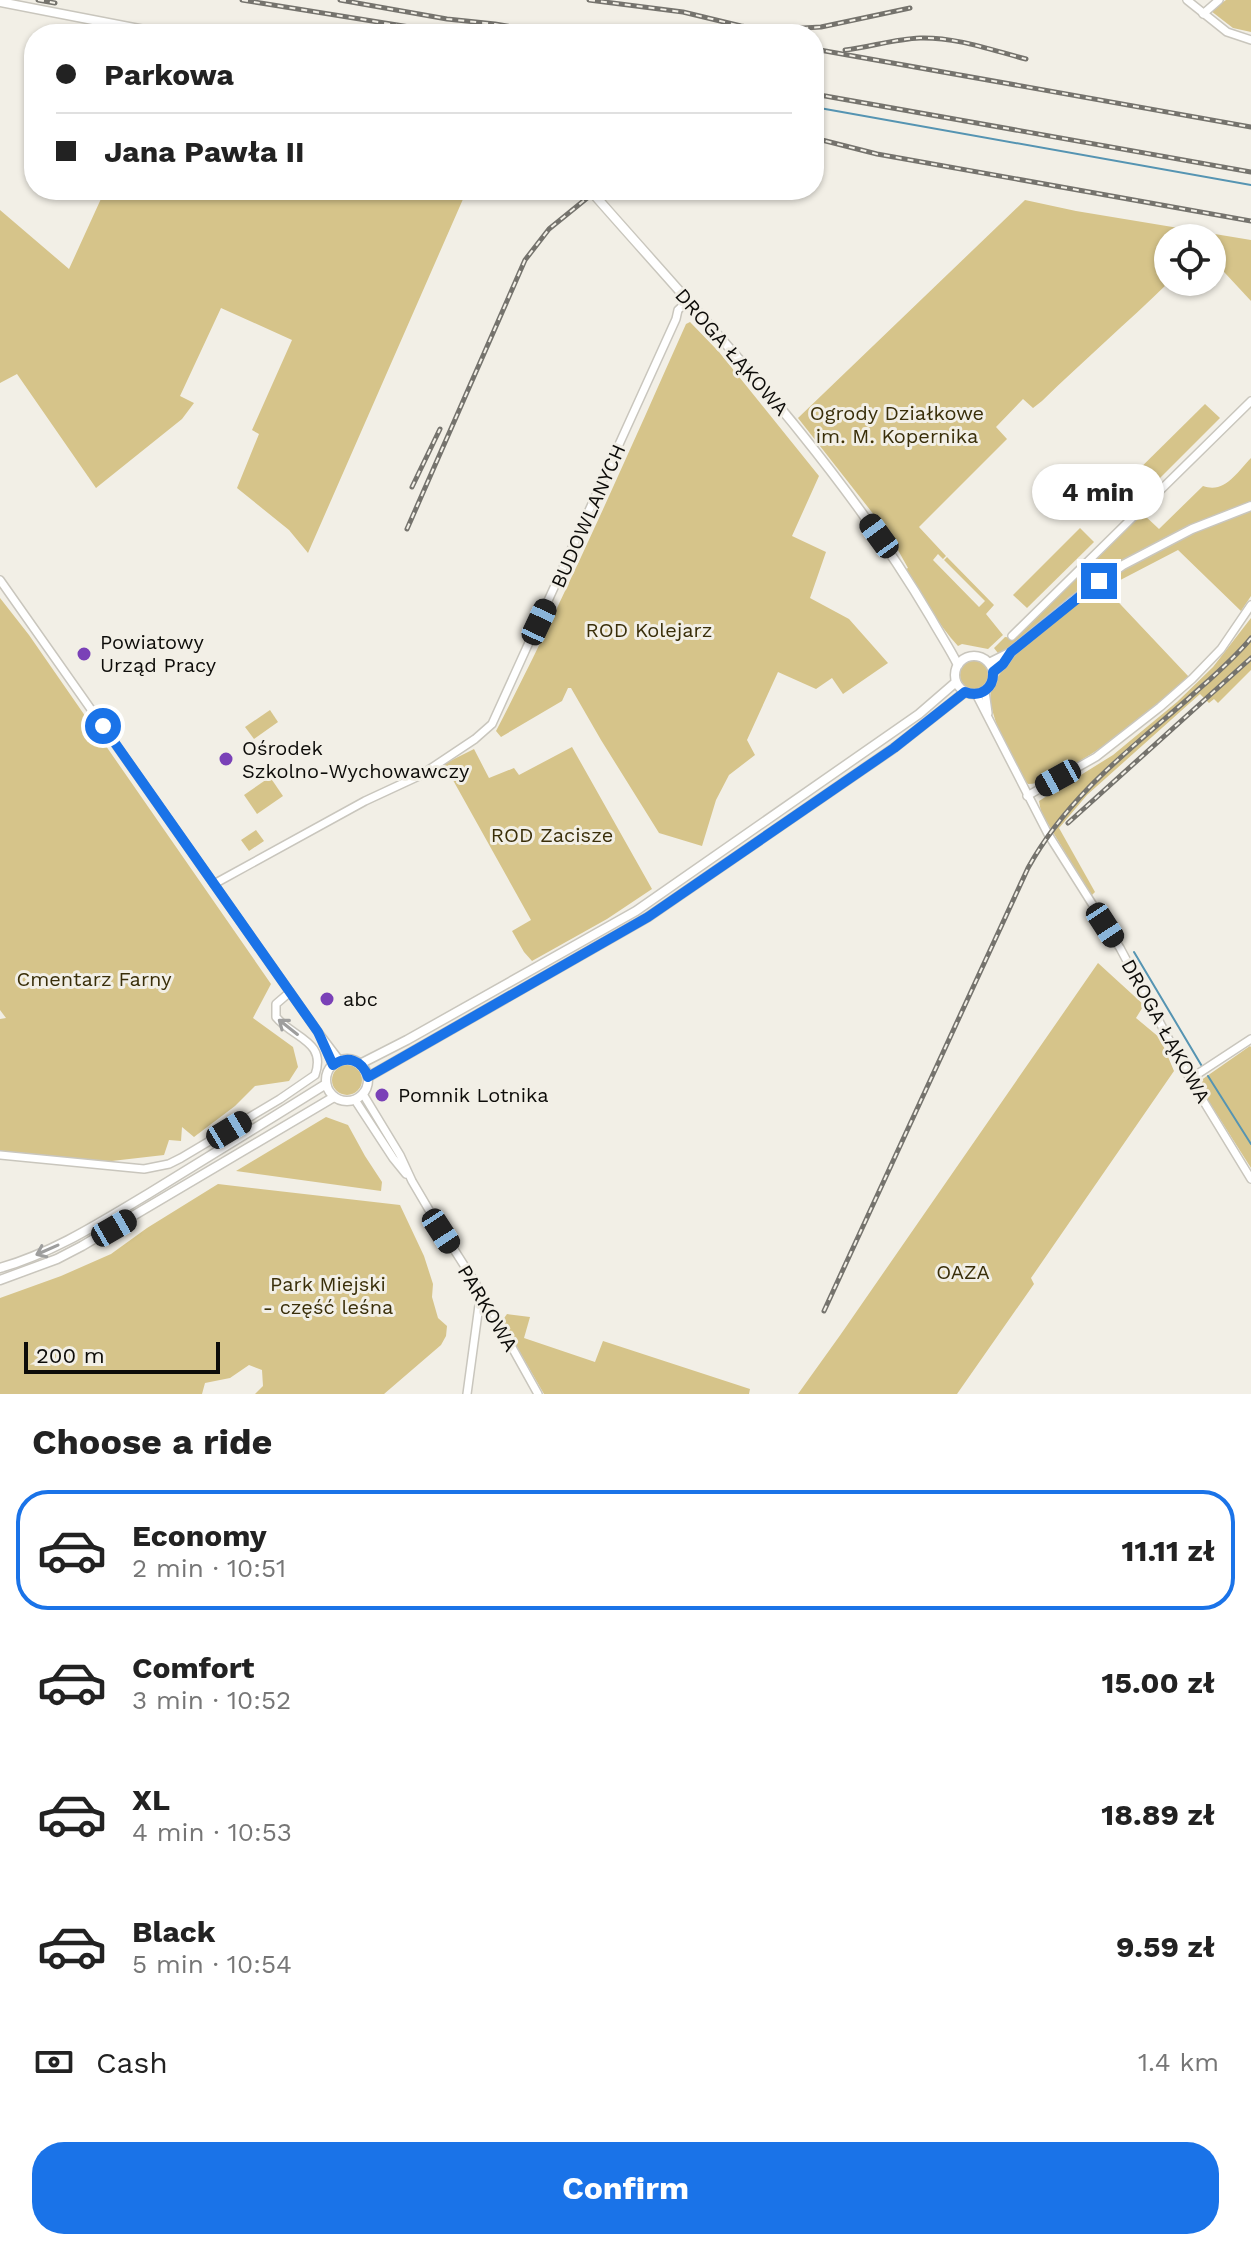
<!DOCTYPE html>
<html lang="en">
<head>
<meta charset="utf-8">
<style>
  :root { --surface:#fff; --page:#f2f2f2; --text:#222; --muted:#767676; --line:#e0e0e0; --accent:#1a73e8 }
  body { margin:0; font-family:"Work Sans",sans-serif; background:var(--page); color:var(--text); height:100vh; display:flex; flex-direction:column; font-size:30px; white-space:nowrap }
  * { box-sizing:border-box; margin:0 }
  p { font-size:26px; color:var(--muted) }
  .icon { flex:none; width:44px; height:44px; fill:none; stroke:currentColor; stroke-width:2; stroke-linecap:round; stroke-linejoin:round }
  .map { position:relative; height:1394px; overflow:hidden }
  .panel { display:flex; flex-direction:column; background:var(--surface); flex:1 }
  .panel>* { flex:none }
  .hud { position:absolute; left:24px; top:24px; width:800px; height:176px; border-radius:32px; box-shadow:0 2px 6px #0004; display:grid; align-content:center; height:176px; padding:0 32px; background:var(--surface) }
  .tools { position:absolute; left:1154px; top:224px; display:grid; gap:16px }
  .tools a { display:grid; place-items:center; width:72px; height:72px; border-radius:50%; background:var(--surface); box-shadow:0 2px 6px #0004; font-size:40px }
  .scale { position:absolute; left:24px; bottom:20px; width:196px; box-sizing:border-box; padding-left:8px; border:4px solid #0d0c09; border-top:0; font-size:22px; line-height:28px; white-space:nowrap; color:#0d0c09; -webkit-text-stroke:6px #f2efe6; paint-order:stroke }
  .end { position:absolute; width:36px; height:36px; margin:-18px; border:10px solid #1a73e8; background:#fff; box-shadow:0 0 0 4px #fff }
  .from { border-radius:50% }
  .bubble { position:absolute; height:56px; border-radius:28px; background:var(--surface); box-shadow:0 2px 6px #0004; font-size:26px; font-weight:700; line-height:56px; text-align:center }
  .car { position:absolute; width:24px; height:48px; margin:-24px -12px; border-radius:10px; box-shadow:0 0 6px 2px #0007; background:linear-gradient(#222 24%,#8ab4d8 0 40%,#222 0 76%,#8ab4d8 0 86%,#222 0) }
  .hud b { display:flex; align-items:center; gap:28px; height:76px; font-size:30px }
  .hud b+b { border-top:2px solid var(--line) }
  .hud i { width:20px; height:20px; background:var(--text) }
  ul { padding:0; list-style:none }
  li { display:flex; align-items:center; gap:24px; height:120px; margin:0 16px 12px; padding:0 16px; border:4px solid transparent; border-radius:32px }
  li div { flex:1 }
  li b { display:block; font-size:30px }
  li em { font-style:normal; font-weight:700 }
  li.active { border-color:var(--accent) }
  li>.icon { width:72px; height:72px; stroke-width:1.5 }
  h2 { padding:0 32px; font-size:36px; line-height:96px }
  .pay { display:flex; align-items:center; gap:20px; height:88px; padding:0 32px; font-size:30px }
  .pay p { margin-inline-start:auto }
  .button { display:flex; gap:16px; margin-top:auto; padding:16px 32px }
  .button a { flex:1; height:92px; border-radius:32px; background:var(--accent); color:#fff; font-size:32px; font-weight:700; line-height:92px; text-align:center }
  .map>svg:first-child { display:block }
</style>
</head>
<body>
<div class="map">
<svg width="1251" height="1394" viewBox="0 0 1251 1394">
  <rect width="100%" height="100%" fill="#f2efe6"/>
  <g fill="#d6c48a">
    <path d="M 1226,0 L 1251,0 L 1251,32 L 1233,28 L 1211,11 Z"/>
    <path d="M 105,190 L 467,190 L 308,553 L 289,530 L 237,488 L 259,434 L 252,430 L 292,340 L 221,308 L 180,396 L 194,403 L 182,419 L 96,488 L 17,374 L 0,383 L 0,210 L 69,269 Z"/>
    <path d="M 1025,200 L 1076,211 L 1251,240 L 1251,301 L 1212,259 L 1212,238 L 1168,238 L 1169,282 C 1127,323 1084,360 1042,401 L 1033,408 L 1023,399 L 996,427 L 1007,439 L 919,527 L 946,556 L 943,559 L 938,554 L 933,560 L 979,607 L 985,601 L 944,560 L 947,557 L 994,605 L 986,614 L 1003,635 L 988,649 L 962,644 L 958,646 C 937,623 922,596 906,569 L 908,568 L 889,534 L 798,418 Z"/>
    <path d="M 690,322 L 719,352 L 819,476 L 792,536 L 826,552 L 810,598 L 849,619 L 888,663 L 843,694 L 832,678 L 816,689 L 778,672 L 747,740 L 755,755 L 729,775 L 716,800 L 702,846 L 659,833 L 601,740 L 571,688 L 568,688 L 562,701 L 501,737 L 496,731 C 565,598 625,461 686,324 Z"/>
    <path d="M 1205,404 L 1220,418 L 1131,507 L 1116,492 Z"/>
    <path d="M 1251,458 L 1251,596 L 1241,611 L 1178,550 L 1105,588 L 1189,677 C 1150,713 1109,746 1062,771 C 1051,777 1040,784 1028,784 C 1015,768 986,711 991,692 C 994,681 1000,673 1007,665 L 994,648 L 1005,637 L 1014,638 L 1033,621 L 1142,513 L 1159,529 L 1203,486 C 1225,494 1237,472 1251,458 Z"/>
    <path d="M 1080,528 L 1094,542 L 1027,608 L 1013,595 Z"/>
    <path d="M 0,598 L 29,635 L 271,984 L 253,1018 L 293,1047 L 298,1067 L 289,1081 L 255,1086 L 235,1106 L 194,1137 L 182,1127 L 181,1141 L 169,1140 L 164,1155 L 103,1162 L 0,1152 L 0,1019 L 6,1018 L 0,1010 Z"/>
    <path d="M 1251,618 L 1251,670 L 1218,703 L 1214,699 L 1209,703 L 1200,694 L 1087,795 L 1059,828 L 1095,892 L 1091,896 L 1041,812 L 1039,801 L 1113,755 L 1177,702 L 1213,667 Z"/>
    <circle cx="975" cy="675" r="15"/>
    <path d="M 270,710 L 278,722 L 254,739 L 245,727 Z"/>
    <path d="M 572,747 L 652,889 L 607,919 L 532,961 L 524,952 L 512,931 L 531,920 L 444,764 L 474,749 L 489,778 L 514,768 L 519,775 Z"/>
    <path d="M 270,777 L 283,796 L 257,814 L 244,795 Z"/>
    <path d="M 256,830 L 264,841 L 249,851 L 241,840 Z"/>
    <path d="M 1098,963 L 1144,1005 L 1136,1018 L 1160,1038 L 1174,1071 L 1031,1278 L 1034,1284 L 957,1394 L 798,1394 L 841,1334 Z"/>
    <path d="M 1250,1046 L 1251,1047 L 1251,1168 L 1197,1083 Z"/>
    <circle cx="347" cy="1080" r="15"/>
    <path d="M 326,1117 L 348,1125 L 365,1156 L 382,1182 L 381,1191 L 236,1171 Z"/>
    <path d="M 218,1184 L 400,1205 L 424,1256 L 433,1284 L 432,1297 L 438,1318 L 447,1326 L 446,1336 L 441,1345 L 384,1394 L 255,1394 L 263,1386 L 262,1370 L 249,1365 L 230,1378 L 205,1383 L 202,1394 L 0,1394 L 0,1298 L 61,1276 L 111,1254 L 147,1228 Z"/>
    <path d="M 507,1314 L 530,1317 L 524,1338 L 595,1362 L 603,1341 L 750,1389 L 749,1394 L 544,1394 L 502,1321 Z"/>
  </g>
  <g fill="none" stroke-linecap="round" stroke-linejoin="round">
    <g stroke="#5594b2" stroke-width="2">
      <path d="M 814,107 L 1251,185"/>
      <path d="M 1134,952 L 1203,1068"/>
      <path d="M 1208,1076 L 1251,1144"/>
    </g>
    <defs>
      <g id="minor">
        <path d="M 1187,0 L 1227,32 L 1251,40"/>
        <path d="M 1203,14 L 1219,0"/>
        <path d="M 0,580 L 318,1032 L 340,1061"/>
        <path d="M 1012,636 L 1251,401"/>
        <path d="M 985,691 L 988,713"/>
        <path d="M 976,694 L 1048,834 L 1120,948 L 1190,1079 L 1251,1179"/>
        <path d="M 1027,796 L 1096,757 L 1160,707 L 1192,679 L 1221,649 L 1251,605"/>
        <path d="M 214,884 L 365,801 L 421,775 L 475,739 L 492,724 L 676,319 L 678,310 L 688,301"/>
        <path d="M 324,1045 L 333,1065"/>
        <path d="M 1190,1079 L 1251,1039"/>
        <path d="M 363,1094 L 400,1155 L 412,1181 L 432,1215 L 476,1284 L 480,1298 L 494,1315 L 538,1394"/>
        <path d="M 355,1100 L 393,1158 L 406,1174"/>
        <path d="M 0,1155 L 144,1169 L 169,1164 L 181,1158 L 280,1099 L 315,1075 C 327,1041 293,1038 276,1017 L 276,1004 L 290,992"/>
        <path d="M 467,1394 L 480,1298"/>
      </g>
      <g id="major">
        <path d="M 0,2 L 165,34"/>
        <path d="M 590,190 C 710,327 838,460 931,618 C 940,634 950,649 958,665"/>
        <circle cx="974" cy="675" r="19"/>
        <path d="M 989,663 L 1011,652 L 1072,601 L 1123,565 L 1192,529 L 1251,506"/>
        <path d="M 993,672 L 1003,664 L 1011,652"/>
        <circle cx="347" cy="1080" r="21"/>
        <path d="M 360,1064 L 407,1040 L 636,911 L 919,714 L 956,682"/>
        <path d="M 368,1077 L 648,917 L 894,748 L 965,692"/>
        <path d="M 0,1268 C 53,1253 101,1222 148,1194 C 208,1157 267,1121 326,1084"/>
        <path d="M 0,1280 L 57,1259 L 82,1246 L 334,1097"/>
      </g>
    </defs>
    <use href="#minor" stroke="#c9c6bd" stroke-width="10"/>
    <use href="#major" stroke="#c9c6bd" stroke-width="11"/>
    <use href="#minor" stroke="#fff" stroke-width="7"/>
    <use href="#major" stroke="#fff" stroke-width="8"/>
    <defs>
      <g id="rail">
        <path d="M 38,0 L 55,3"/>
        <path d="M 242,0 L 453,34"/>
        <path d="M 340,0 L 447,19 L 495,24 L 553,34"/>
        <path d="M 589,0 L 683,12 L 741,26 L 768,30 L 821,27 L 910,8"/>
        <path d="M 342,27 L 384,34"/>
        <path d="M 814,49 L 1251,127"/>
        <path d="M 845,50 C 870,47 895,39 920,38 C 956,37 991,50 1026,59"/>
        <path d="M 814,94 L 1251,172"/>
        <path d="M 814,138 L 877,154 L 1251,221"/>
        <path d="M 412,487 L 440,429"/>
        <path d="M 407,529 L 525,260 L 549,229 L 597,190"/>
        <path d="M 1068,823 L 1251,658"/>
        <path d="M 824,1311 L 1028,868 C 1068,796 1128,751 1189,698 C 1210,679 1233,660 1251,638"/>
      </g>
    </defs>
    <use href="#rail" stroke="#75736d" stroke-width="5"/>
    <use href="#rail" stroke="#f2efe6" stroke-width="2" stroke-dasharray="6" stroke-linecap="butt"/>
  </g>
  <defs><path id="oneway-shaft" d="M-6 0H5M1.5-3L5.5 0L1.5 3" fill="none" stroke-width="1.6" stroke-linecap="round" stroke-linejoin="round" transform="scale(2)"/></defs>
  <g stroke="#9e9e9d">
    <use href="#oneway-shaft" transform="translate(288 1027) rotate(-142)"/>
    <use href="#oneway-shaft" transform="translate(47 1250) rotate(156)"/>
  </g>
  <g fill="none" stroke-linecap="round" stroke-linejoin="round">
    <path stroke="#1a73e8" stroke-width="10" d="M 103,726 L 318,1032 L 333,1065 C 348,1055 362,1060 368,1077 L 648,917 L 894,748 L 965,692 C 981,698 994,688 993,672 L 1003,664 L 1011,652 L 1099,581"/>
  </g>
  <g fill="#7a41b7" stroke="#f2efe6" stroke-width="3">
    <circle cx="84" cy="654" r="8"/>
    <circle cx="226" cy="759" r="8"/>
    <circle cx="327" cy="999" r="8"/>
    <circle cx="382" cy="1095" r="8"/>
  </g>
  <g text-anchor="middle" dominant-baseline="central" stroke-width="6" stroke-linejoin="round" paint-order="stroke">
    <g font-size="20" fill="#0d0c09" stroke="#f2efe6">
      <text transform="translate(732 352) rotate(49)">DROGA ŁĄKOWA</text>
      <text transform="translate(588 516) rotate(-66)">BUDOWLANYCH</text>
      <text transform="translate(1166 1031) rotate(61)">DROGA ŁĄKOWA</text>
      <text transform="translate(488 1308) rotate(59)">PARKOWA</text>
    </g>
    <g font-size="20" fill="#392e09" stroke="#f2efe6">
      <text x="897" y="413">Ogrody Działkowe<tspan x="897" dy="23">im. M. Kopernika</tspan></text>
      <text x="649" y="630">ROD Kolejarz</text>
      <text x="552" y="835">ROD Zacisze</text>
      <text x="94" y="979">Cmentarz Farny</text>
      <text x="963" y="1272">OAZA</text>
      <text x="328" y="1284">Park Miejski<tspan x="328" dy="23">- część leśna</tspan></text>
    </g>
    <g font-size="20" fill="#0d0c09" stroke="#f2efe6" text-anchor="start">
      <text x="100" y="642">Powiatowy<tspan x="100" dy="23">Urząd Pracy</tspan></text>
      <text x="242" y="748">Ośrodek<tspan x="242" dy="23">Szkolno-Wychowawczy</tspan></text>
      <text x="343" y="999">abc</text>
      <text x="398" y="1095">Pomnik Lotnika</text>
    </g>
  </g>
</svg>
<div class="tools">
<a><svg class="icon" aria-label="locate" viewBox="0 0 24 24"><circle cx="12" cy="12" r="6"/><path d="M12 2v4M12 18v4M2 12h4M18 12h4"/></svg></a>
</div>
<div class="scale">200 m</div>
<i class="end from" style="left:103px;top:726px"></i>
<i class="end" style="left:1099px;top:581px"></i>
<div class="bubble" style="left:1032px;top:464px;width:132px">4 min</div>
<i class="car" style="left:879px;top:536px;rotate:324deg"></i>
<i class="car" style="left:539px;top:622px;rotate:25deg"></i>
<i class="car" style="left:1058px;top:778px;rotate:241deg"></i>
<i class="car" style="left:1105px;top:925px;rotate:147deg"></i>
<i class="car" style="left:229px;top:1130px;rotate:59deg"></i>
<i class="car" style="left:114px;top:1228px;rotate:60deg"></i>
<i class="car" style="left:441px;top:1231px;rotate:147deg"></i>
<div class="hud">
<b><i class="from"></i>Parkowa</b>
<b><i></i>Jana Pawła II</b>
</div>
</div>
<section class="panel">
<h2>Choose a ride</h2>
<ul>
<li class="active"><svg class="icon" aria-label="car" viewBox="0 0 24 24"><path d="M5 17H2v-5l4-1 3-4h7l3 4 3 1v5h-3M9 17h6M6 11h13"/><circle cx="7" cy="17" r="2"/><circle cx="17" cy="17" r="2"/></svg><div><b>Economy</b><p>2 min · 10:51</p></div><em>11.11 zł</em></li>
<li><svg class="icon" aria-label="car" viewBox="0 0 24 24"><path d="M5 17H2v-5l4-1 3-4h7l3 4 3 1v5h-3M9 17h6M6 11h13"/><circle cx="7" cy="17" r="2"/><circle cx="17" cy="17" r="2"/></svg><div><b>Comfort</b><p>3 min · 10:52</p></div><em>15.00 zł</em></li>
<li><svg class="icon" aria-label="car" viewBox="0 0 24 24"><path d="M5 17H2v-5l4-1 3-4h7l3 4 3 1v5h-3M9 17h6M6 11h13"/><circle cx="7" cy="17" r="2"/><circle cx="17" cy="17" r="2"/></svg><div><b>XL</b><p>4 min · 10:53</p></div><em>18.89 zł</em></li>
<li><svg class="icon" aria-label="car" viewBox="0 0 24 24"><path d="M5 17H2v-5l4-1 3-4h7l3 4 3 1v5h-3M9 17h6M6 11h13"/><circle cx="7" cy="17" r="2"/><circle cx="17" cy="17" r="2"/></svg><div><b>Black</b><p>5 min · 10:54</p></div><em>9.59 zł</em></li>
</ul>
<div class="pay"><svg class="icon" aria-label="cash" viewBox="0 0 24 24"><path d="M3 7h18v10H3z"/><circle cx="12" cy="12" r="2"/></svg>Cash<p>1.4 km</p></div>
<div class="button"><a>Confirm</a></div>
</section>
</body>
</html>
